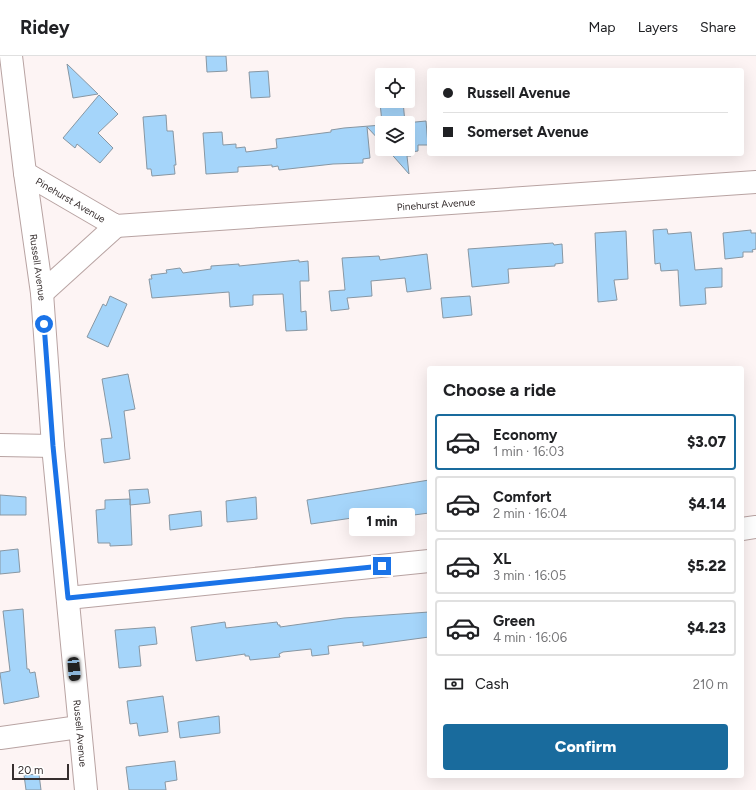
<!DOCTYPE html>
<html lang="en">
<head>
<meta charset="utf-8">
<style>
  :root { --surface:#fff; --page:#f6f6f6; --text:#202124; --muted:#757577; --line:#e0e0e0; --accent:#196b9d }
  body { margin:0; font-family:Figtree,sans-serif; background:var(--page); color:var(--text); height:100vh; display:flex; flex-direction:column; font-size:15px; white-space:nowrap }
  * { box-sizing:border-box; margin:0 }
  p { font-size:13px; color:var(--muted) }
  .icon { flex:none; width:22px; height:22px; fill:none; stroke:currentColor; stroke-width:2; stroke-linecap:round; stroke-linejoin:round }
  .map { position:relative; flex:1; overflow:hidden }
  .panel { position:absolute; left:427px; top:310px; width:317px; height:412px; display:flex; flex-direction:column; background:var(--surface); border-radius:4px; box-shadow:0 4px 16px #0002 }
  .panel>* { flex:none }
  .banner { position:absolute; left:427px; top:12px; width:317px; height:88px; border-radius:4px; box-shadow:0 4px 16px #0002; display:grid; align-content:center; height:88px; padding:0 16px; background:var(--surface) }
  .fabs { position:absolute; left:375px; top:12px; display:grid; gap:8px }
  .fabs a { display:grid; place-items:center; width:40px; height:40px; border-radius:4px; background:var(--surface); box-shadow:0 4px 16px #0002; font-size:20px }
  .scale { position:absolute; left:12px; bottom:10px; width:57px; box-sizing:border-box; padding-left:4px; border:2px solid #362e2e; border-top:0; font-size:11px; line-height:14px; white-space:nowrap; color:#362e2e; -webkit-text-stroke:3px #fff; paint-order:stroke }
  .end { position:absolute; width:18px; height:18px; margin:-9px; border:5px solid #1a73e8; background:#fff; box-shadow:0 0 0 2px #fff }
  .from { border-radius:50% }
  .bubble { position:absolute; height:28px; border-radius:4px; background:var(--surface); box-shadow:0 4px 16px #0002; font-size:13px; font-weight:800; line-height:28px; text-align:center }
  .car { position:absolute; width:12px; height:24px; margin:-12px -6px; border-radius:5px; box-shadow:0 0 3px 1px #0007; background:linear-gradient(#222 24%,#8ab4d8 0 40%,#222 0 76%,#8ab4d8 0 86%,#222 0) }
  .banner b { display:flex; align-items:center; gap:14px; height:38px; font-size:15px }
  .banner b+b { border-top:1px solid var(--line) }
  .banner i { width:10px; height:10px; background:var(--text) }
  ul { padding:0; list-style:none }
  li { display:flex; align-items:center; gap:12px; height:56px; margin:0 8px 6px; padding:0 8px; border:2px solid var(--line); border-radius:4px }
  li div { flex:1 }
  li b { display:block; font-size:15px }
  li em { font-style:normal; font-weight:800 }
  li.active { border-color:var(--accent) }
  li>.icon { width:36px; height:36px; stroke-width:1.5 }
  h2 { padding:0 16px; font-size:18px; line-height:48px }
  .pay { display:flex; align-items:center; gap:10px; height:44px; padding:0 16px; font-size:15px }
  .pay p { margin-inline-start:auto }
  .cta { display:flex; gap:8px; margin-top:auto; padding:8px 16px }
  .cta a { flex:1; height:46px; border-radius:4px; background:var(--accent); color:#fff; font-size:16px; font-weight:800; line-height:46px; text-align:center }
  header { display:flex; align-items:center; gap:24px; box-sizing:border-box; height:56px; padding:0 20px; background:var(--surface); border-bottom:1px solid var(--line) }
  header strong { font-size:19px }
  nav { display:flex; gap:22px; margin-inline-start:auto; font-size:14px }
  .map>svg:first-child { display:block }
</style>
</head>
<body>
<header>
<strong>Ridey</strong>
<nav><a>Map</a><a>Layers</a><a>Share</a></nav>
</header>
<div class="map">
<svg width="756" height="734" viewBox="0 0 756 734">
  <rect width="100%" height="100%" fill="#fdf4f4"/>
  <g fill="#a5d5fa" stroke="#8897a3">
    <path d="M 206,0 L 226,0 L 227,15 L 207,16 Z"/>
    <path d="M 67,8 L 98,38 L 73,42 Z"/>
    <path d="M 268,15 L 270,41 L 251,42 L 249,16 Z"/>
    <path d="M 378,26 L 382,26 L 382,45 L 403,45 L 405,67 L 426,65 L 428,89 L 418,89 L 418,95 L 411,96 L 411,100 L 407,100 L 409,118 L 387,93 L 408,93 L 408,67 L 382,67 Z"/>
    <path d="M 99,39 L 118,58 L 98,77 L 113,92 L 100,107 L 77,88 L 75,92 L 63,82 Z"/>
    <path d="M 166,59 L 167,75 L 173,75 L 176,109 L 174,109 L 175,118 L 152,120 L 151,113 L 147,113 L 143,61 Z"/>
    <path d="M 382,69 L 382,87 L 367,71 L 370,102 L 363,103 L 363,107 L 333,108 L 279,114 L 278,110 L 272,111 L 272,109 L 238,111 L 238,116 L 206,118 L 203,77 L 222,76 L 223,89 L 236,88 L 236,92 L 245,91 L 246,96 L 277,92 L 276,83 L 331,76 L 331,74 L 344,72 Z"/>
    <path d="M 667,173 L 668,178 L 691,176 L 695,214 L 722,212 L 722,231 L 705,232 L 706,248 L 680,250 L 678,214 L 661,215 L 660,207 L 655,208 L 653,174 Z"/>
    <path d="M 751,174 L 751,177 L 756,177 L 756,193 L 752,194 L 753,196 L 743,196 L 743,201 L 725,203 L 723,177 Z"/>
    <path d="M 626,175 L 628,223 L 614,224 L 617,244 L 598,246 L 595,177 Z"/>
    <path d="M 553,187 L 554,189 L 562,188 L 563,207 L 555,208 L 555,210 L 508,213 L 509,227 L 472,231 L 468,193 Z"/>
    <path d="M 427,198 L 431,233 L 407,236 L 405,222 L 371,225 L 372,240 L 347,242 L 349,253 L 331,255 L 329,235 L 345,234 L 342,202 L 379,200 L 380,204 Z"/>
    <path d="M 299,204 L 299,206 L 308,205 L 309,225 L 300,225 L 301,256 L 306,255 L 307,274 L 286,275 L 283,238 L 253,239 L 253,249 L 230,251 L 229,236 L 152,242 L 149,223 L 152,223 L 151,219 L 167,217 L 166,214 L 180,212 L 183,217 L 211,213 L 211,210 L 239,208 L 239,210 Z"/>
    <path d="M 110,240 L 127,248 L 108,291 L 87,281 L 103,248 L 106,250 Z"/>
    <path d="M 470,240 L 472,259 L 443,262 L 441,242 Z"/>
    <path d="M 128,318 L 135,353 L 124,355 L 130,403 L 104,407 L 101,383 L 112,382 L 102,323 Z"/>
    <path d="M 429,424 L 429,457 L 414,459 L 414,457 L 366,463 L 366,460 L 311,468 L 307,444 Z"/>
    <path d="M 148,433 L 150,447 L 130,449 L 130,443 L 132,489 L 110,490 L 110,487 L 98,487 L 96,454 L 105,453 L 105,444 L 130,443 L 129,434 Z"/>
    <path d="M 0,439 L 26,441 L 26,459 L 0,459 Z"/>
    <path d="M 256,441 L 257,463 L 227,466 L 226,445 Z"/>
    <path d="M 201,455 L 202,470 L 170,474 L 169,459 Z"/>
    <path d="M 18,493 L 20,516 L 0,518 L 0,495 Z"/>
    <path d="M 23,553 L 27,613 L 29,613 L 30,617 L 35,616 L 39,641 L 4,648 L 0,617 L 10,615 L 3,555 Z"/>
    <path d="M 429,556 L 429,581 L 363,590 L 363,586 L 328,590 L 329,598 L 312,600 L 311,593 L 283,596 L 279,598 L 280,601 L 250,604 L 249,600 L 245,600 L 245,598 L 196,605 L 191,571 L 225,566 L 226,572 L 277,566 L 278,569 L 280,569 L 280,571 L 344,562 Z"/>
    <path d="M 155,571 L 157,588 L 139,590 L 141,610 L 119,612 L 115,574 Z"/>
    <path d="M 163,640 L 168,676 L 139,680 L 137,667 L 130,668 L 127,645 Z"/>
    <path d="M 219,660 L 220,677 L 180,682 L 178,666 Z"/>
    <path d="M 175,705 L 177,724 L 165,726 L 166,734 L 129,734 L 126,711 Z"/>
    <path d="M 39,718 L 41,734 L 26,734 L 24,719 Z"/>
  </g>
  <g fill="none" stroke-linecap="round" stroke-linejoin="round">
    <defs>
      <g id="street">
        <path id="s1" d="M 11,0 L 25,117 L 42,237 L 53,390 L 86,734"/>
        <path id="s2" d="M 25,117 L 116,170 L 756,126"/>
        <path d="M 42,237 L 116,170"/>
        <path d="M 0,389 L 53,390"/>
        <path d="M 742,473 L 756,471"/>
        <path d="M 68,542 L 429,505"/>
        <path d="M 0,682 L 79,671"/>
      </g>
    </defs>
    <use href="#street" stroke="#b8a3a2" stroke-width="24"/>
    <use href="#street" stroke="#fff" stroke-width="22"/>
  </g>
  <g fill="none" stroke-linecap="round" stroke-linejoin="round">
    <path stroke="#1a73e8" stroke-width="5" d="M 44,268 L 53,390 L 68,542 L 382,510"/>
  </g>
  <g text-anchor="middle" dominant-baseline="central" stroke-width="3" stroke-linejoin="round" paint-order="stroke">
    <g font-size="10" fill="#362e2e" stroke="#fff">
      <text stroke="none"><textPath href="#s2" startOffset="53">Pinehurst Avenue</textPath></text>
      <text stroke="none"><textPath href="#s2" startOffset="426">Pinehurst Avenue</textPath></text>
      <text stroke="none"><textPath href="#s1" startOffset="213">Russell Avenue</textPath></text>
      <text stroke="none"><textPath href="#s1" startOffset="681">Russell Avenue</textPath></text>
    </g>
  </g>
</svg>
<div class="fabs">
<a><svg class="icon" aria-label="locate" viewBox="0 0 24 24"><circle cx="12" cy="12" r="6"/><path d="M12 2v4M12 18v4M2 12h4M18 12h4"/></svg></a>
<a><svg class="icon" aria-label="layers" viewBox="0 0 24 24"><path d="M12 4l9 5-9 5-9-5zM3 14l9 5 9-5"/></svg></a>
</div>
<div class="scale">20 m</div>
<i class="end from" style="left:44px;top:268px"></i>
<i class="end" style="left:382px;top:510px"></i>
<div class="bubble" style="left:349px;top:452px;width:66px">1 min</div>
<i class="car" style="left:74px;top:613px;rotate:175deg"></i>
<div class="banner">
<b><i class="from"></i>Russell Avenue</b>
<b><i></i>Somerset Avenue</b>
</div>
<section class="panel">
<h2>Choose a ride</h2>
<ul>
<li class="active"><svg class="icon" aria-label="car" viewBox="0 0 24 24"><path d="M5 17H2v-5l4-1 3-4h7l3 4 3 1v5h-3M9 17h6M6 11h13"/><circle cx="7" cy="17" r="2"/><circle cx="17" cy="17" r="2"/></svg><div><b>Economy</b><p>1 min · 16:03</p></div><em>$3.07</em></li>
<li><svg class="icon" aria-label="car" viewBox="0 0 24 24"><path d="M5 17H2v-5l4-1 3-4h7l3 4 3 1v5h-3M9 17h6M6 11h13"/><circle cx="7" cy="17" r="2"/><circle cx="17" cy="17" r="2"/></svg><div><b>Comfort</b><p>2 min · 16:04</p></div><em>$4.14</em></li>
<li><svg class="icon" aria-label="car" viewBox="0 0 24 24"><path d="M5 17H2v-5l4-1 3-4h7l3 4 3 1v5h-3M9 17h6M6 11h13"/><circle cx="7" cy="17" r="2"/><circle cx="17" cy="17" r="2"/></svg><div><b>XL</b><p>3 min · 16:05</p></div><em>$5.22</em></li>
<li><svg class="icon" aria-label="car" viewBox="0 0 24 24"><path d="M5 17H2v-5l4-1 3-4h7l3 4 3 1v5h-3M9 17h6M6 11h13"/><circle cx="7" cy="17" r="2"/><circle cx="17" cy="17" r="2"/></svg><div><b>Green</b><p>4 min · 16:06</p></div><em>$4.23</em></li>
</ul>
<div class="pay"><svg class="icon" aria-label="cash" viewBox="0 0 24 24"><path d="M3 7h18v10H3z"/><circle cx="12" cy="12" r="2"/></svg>Cash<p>210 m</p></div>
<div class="cta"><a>Confirm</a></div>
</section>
</div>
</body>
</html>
